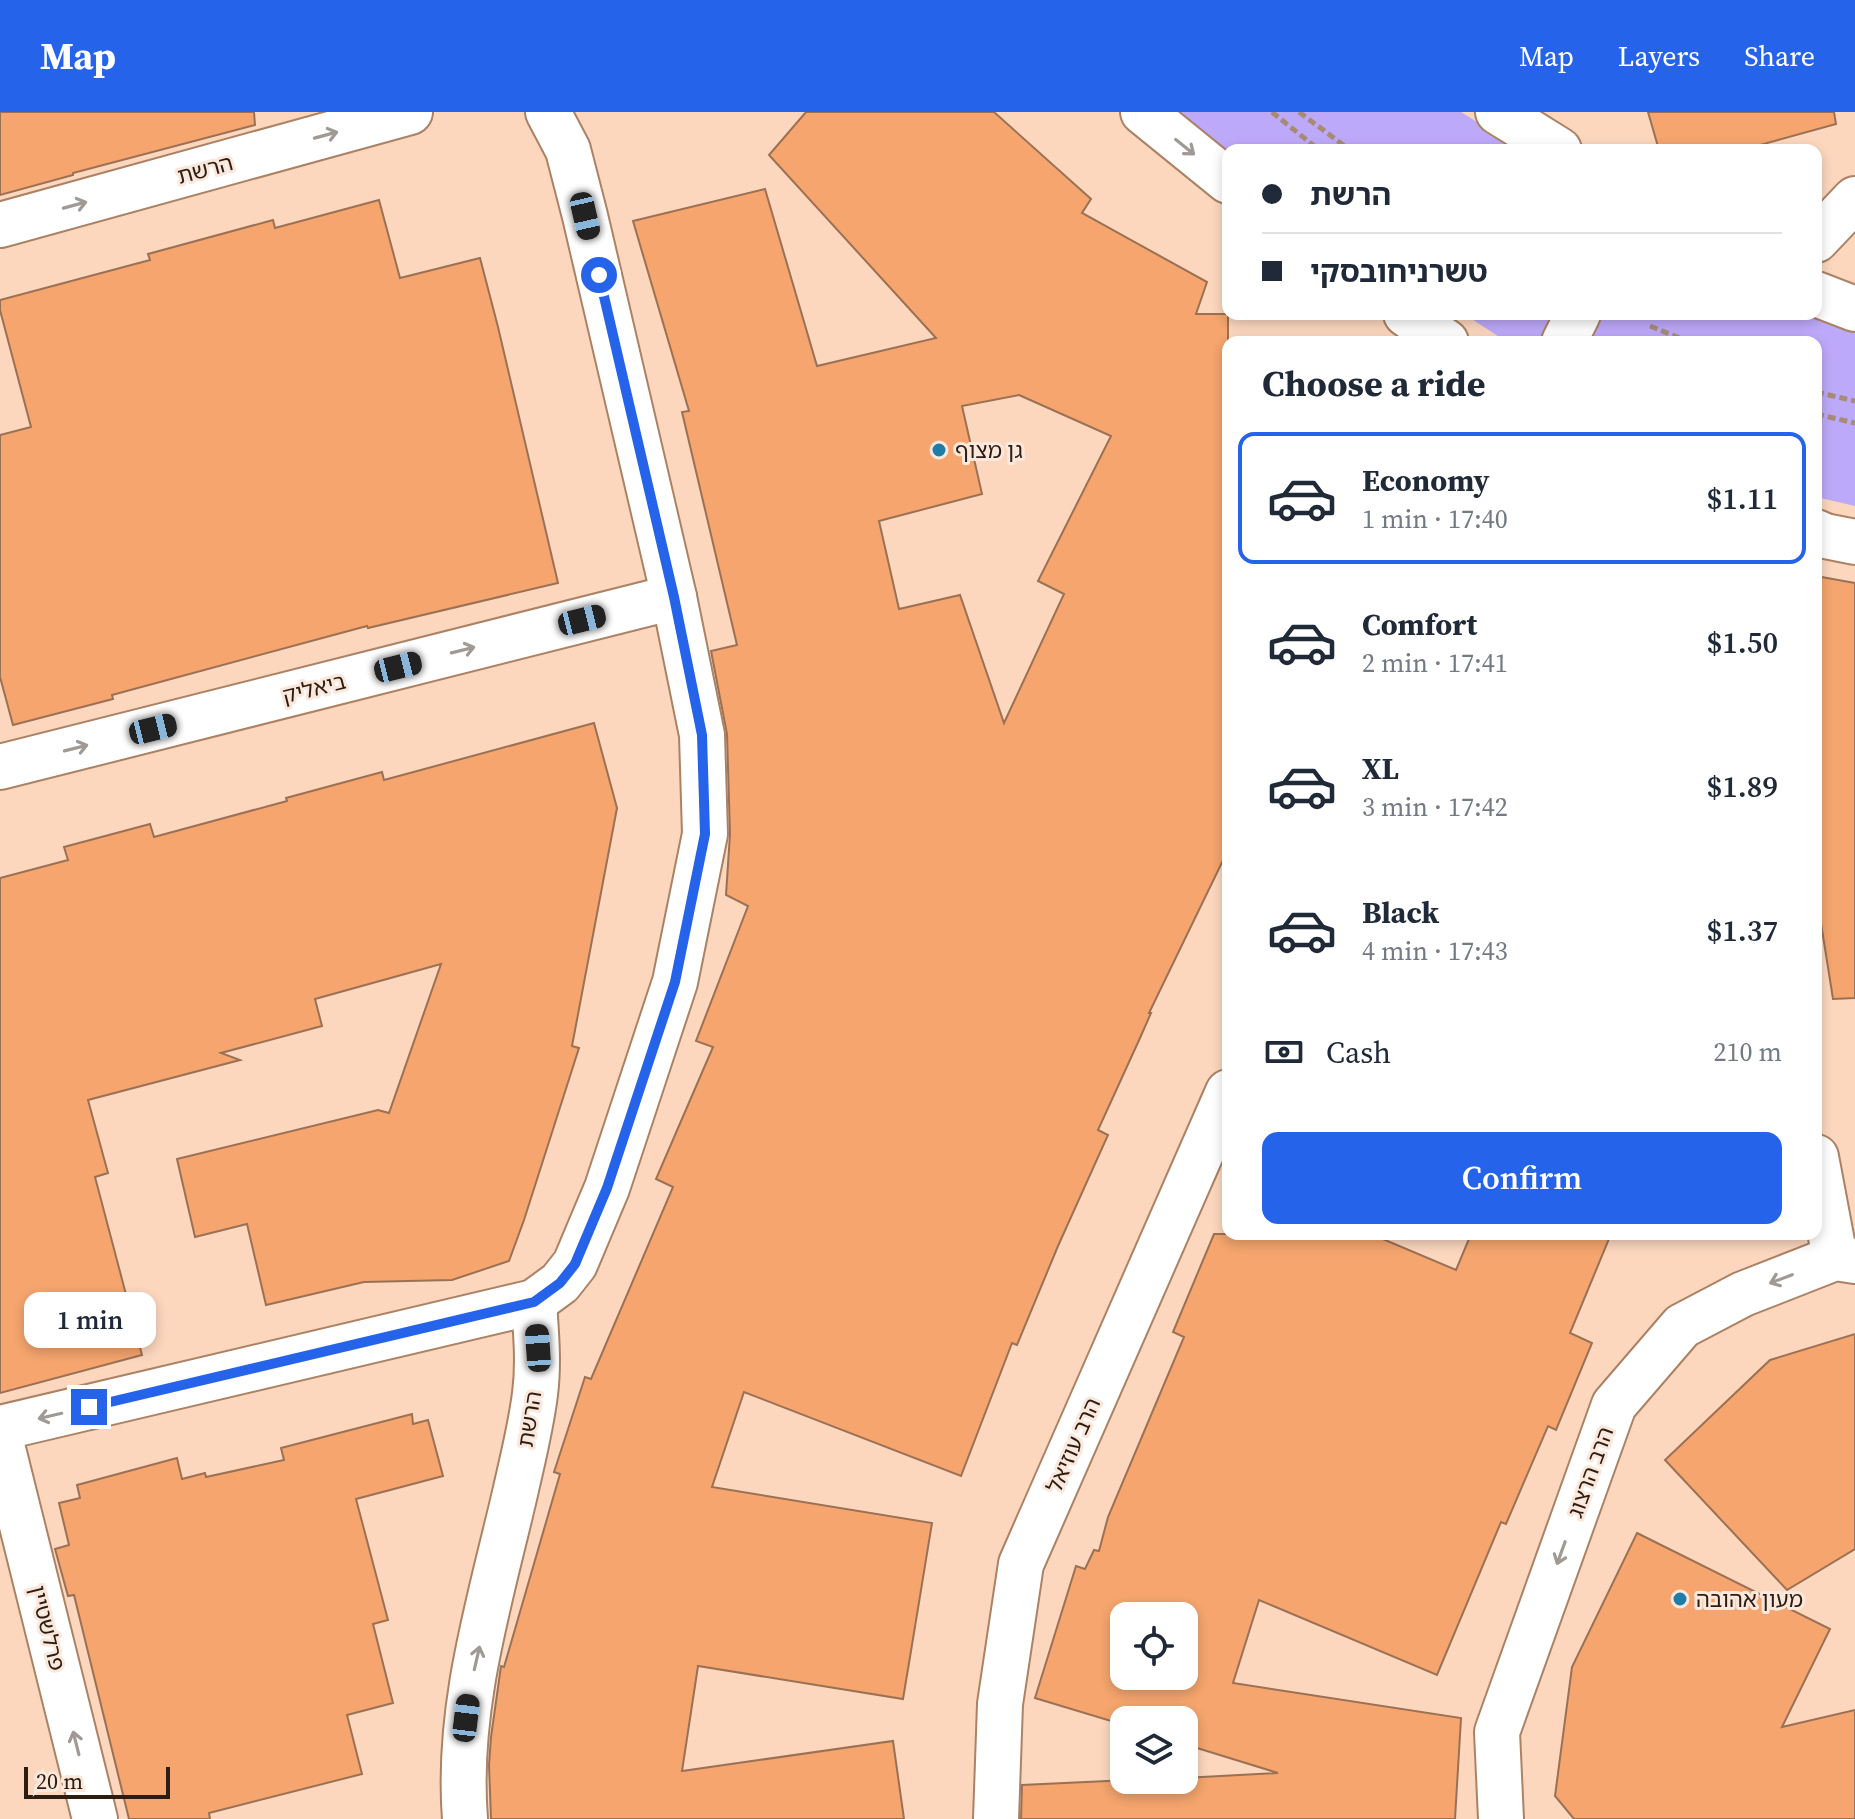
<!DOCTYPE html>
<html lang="en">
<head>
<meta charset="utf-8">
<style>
  :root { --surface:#fff; --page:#f2f2f3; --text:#1f2937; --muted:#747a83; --line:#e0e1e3; --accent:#2563eb }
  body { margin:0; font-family:"Source Serif 4","Noto Sans Hebrew",serif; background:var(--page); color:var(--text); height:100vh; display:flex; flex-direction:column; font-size:30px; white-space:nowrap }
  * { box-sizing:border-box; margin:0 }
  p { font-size:26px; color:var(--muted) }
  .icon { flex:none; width:44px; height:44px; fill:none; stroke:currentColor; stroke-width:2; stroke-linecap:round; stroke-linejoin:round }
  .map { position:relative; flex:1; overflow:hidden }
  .sheet { position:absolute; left:1222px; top:224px; width:600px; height:904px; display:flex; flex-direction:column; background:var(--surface); border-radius:16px; box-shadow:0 4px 12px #0003 }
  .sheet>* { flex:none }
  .hud { position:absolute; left:1222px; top:32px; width:600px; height:176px; border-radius:16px; box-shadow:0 4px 12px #0003; display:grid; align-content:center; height:176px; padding:0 40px; background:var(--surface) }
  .tools { position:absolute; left:1110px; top:1490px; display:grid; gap:16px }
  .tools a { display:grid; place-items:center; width:88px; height:88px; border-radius:16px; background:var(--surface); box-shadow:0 4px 12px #0003; font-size:40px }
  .scale { position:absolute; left:24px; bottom:20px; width:146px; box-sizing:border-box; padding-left:8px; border:4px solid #2d1c11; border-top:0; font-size:22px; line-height:28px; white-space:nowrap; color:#2d1c11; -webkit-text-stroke:6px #fbe8dc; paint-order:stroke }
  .end { position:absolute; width:36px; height:36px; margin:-18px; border:10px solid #2563eb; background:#fff; box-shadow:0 0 0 4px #fff }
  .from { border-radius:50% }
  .bubble { position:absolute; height:56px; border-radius:16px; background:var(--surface); box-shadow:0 4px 12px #0003; font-size:26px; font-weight:600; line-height:56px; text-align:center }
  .car { position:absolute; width:24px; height:48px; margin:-24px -12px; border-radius:10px; box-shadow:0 0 6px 2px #0007; background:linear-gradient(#222 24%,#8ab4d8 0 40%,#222 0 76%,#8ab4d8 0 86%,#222 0) }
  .hud b { display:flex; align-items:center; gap:28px; height:76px; font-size:30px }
  .hud b+b { border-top:2px solid var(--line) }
  .hud i { width:20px; height:20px; background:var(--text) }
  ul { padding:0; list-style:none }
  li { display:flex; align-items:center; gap:24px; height:132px; margin:0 16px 12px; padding:0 24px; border:4px solid transparent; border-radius:16px }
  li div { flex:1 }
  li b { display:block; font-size:30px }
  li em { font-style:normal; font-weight:600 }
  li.selected { border-color:var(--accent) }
  li>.icon { width:72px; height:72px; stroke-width:1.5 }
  h2 { padding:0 40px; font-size:36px; line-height:96px }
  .pay { display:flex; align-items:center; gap:20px; height:88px; padding:0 40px; font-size:30px }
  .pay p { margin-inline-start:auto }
  .action { display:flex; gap:16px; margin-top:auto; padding:16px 40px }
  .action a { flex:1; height:92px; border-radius:16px; background:var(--accent); color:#fff; font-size:32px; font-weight:600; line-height:92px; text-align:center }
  header { display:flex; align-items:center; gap:48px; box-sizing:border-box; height:112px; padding:0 40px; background:var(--accent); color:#fff }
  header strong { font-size:38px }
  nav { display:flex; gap:44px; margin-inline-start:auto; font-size:28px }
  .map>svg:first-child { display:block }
</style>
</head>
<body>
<header>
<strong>Map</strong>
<nav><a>Map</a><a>Layers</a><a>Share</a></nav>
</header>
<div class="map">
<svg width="1855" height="1707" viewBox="0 0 1855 1707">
  <rect width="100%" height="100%" fill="#fcd7be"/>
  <g fill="#bda9f9">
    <path d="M 1180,0 L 1461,0 L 1522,38 L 1228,38 L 1228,41 Z"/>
    <path d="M 1464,202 L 1812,202 L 1855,220 L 1855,394 L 1816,385 L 1816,230 L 1507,230 Z"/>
  </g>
  <g fill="#f5a56d" stroke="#9b7155" stroke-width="2" fill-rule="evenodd">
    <path d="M 0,0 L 254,0 L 255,13 L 73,61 L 73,63 L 0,83 Z"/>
    <path d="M 806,0 L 994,0 L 1091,87 L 1082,101 L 1207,170 L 1196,202 L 1228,202 L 1228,738 L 1149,901 L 1151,901 L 1140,926 L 1098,1018 L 1108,1023 L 1058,1134 L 1017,1233 L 1012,1231 L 961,1364 L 744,1280 L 712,1375 L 932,1411 L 911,1539 L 903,1587 L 698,1554 L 682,1659 L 893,1629 L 904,1707 L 491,1707 L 489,1653 L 491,1625 L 501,1554 L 504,1555 L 560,1362 L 554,1360 L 585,1265 L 591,1267 L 673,1075 L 656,1067 L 713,935 L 696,929 L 748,794 L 726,783 L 730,722 L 727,622 L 711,539 L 737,533 L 682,300 L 689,299 L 633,109 L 765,77 L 817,254 L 936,226 L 769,43 ZM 1019,283 L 1111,324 L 1038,469 L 1064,482 L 1004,611 L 960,483 L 899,497 L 879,409 L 982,382 L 962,294 Z"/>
    <path d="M 1648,0 L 1834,0 L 1836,12 L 1742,38 L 1659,38 Z"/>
    <path d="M 379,88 L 400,166 L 480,146 L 498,215 L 558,471 L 368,516 L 367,514 L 112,583 L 113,587 L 13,613 L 0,565 L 0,323 L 31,315 L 0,198 L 0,188 L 150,148 L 148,142 L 273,108 L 275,116 Z"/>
    <path d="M 1816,464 L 1855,471 L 1855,886 L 1833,887 L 1816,780 Z"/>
    <path d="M 594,611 L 617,696 L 572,934 L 579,936 L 524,1108 L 509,1149 L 452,1168 L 364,1170 L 266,1193 L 247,1112 L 195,1125 L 177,1047 L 378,998 L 389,1001 L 441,852 L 315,887 L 322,914 L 221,941 L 240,948 L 88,988 L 108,1061 L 95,1065 L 142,1243 L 0,1281 L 0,766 L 68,748 L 64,735 L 150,712 L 154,725 L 287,689 L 286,686 L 382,660 L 384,668 Z"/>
    <path d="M 1214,1122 L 1371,1122 L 1456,1158 L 1471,1122 L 1611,1122 L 1570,1221 L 1592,1231 L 1556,1318 L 1548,1314 L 1506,1412 L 1501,1410 L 1437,1563 L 1259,1488 L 1233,1571 L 1461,1606 L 1455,1707 L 1021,1707 L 1022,1673 L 1129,1668 L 1184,1668 L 1184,1666 L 1278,1661 L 1184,1632 L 1184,1608 L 1124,1608 L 1124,1613 L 1035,1586 L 1076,1454 L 1085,1457 L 1094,1438 L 1099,1439 L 1108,1405 L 1184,1225 L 1173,1220 ZM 1124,1504 L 1184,1504 L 1184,1564 L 1124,1564 Z"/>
    <path d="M 1855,1222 L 1855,1437 L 1787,1478 L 1665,1348 L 1770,1248 Z"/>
    <path d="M 412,1302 L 413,1312 L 428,1308 L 443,1364 L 356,1387 L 388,1508 L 373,1512 L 393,1591 L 347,1603 L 362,1662 L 209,1701 L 210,1707 L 129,1707 L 74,1483 L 68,1484 L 55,1437 L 69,1433 L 59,1391 L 80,1386 L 77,1373 L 177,1346 L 182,1367 L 205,1361 L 206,1365 L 284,1348 L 281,1336 Z"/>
    <path d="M 1637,1421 L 1830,1517 L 1782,1615 L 1855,1598 L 1855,1707 L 1574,1707 L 1555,1684 L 1572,1555 Z"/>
  </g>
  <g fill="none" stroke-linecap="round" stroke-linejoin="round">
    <defs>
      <g id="minor">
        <path d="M 0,113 L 410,0"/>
        <path d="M 1816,128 L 1855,87"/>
        <path d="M 0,655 L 674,485"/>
        <path d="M 1816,1045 L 1835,1146"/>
        <path d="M 0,1316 L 534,1190 L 560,1171 L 575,1152 L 607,1076 L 675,870 L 705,722 L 702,623 L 674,485 L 585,104 L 568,38 L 548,0"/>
        <path d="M 0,1325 L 95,1707"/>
        <path d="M 465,1707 C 456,1594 491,1486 516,1377 C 523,1346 531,1314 535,1282 C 539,1251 536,1221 534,1190"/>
        <path d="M 1501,1707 L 1497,1620 L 1614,1293 L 1682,1214 L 1743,1182 L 1835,1146 L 1855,1149"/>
      </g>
      <g id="tertiary">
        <path d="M 1564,230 L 1578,202"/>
        <path d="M 996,1707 L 1000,1592 L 1021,1452 L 1228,980"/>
      </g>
      <g id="secondary">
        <path d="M 1143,0 L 1228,69"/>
        <path d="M 1498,0 L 1559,38"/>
        <path d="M 1816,182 L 1855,197"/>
        <path d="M 1406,202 L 1446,230"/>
        <path d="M 1816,420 L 1825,424 L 1855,430"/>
      </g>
    </defs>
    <use href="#minor" stroke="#ac8265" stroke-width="48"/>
    <use href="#tertiary" stroke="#ac8265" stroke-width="48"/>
    <use href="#secondary" stroke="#ac8265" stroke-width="48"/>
    <g stroke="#a88b77" stroke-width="5" stroke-dasharray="8 4" stroke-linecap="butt">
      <path d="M 1272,0 L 1319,38"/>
      <path d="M 1299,0 L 1350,38"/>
      <path d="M 1650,214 L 1689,230"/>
      <path d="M 1816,280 L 1855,289"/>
      <path d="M 1816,302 L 1855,311"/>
    </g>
    <use href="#minor" stroke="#fff" stroke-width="44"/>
    <use href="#tertiary" stroke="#fff" stroke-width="44"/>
    <use href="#secondary" stroke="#fff" stroke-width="44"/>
  </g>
  <defs><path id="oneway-shaft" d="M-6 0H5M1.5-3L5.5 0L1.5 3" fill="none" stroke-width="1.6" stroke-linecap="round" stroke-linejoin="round" transform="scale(2)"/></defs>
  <g stroke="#a09994">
    <use href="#oneway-shaft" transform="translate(326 23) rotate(-15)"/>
    <use href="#oneway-shaft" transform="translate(1185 35) rotate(39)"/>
    <use href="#oneway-shaft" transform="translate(75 93) rotate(-15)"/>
    <use href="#oneway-shaft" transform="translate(463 538) rotate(-14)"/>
    <use href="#oneway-shaft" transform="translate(76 636) rotate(-14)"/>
    <use href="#oneway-shaft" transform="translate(1781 1167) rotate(159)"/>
    <use href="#oneway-shaft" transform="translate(50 1304) rotate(167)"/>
    <use href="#oneway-shaft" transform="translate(1561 1441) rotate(110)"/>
    <use href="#oneway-shaft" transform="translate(477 1546) rotate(-77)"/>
    <use href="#oneway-shaft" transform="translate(76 1631) rotate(-104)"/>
  </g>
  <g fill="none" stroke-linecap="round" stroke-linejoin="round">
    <path stroke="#2563eb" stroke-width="10" d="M 89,1295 L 534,1190 L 560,1171 L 575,1152 L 607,1076 L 675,870 L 705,722 L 702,623 L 674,485 L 599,163"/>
  </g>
  <g fill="#207daa" stroke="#fbe8dc" stroke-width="3">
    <circle cx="939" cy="338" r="8"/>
    <circle cx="1680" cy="1487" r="8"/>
  </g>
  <g text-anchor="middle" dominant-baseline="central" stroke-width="6" stroke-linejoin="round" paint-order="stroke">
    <g font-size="22" fill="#2d1c11" stroke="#fbe8dc">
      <text transform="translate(205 57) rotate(-15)">הרשת</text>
      <text transform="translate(314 576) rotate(-14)">ביאליק</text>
      <text transform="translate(529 1307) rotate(-81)">הרשת</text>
      <text transform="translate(1073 1333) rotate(-66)">הרב עוזיאל</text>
      <text transform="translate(1590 1360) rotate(-70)">הרב הרצוג</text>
      <text transform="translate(48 1516) rotate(76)">פרלשטיין</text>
    </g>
    <g font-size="22" fill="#2d1c11" stroke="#fbe8dc" text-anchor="start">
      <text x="955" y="338">גן מצוף</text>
      <text x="1696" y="1487">מעון אהובה</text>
    </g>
  </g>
</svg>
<div class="tools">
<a><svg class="icon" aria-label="locate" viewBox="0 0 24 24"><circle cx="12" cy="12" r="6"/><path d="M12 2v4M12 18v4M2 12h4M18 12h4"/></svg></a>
<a><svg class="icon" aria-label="layers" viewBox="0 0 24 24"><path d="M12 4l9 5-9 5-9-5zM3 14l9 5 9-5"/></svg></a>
</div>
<div class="scale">20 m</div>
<i class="end from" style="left:599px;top:163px"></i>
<i class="end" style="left:89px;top:1295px"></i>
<div class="bubble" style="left:24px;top:1180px;width:132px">1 min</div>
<i class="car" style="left:585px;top:104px;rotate:167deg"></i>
<i class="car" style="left:582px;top:508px;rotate:76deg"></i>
<i class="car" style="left:398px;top:555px;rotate:76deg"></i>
<i class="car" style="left:153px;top:617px;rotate:76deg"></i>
<i class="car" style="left:538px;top:1236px;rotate:356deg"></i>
<i class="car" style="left:466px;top:1606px;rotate:7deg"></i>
<div class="hud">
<b><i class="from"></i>הרשת</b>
<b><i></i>טשרניחובסקי</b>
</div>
<section class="sheet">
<h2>Choose a ride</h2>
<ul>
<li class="selected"><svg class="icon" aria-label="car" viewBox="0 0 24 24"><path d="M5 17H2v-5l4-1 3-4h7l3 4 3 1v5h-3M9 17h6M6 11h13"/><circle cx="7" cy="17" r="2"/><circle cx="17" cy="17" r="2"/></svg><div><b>Economy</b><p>1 min · 17:40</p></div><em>$1.11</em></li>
<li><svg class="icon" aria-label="car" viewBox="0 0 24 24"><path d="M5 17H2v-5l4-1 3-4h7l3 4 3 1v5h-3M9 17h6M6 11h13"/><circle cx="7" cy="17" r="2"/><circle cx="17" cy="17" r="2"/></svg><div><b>Comfort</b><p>2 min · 17:41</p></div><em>$1.50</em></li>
<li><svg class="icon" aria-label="car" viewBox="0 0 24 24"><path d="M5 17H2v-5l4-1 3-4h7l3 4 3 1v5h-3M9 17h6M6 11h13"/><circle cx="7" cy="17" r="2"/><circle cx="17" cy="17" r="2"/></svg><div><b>XL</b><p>3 min · 17:42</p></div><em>$1.89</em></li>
<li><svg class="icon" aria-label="car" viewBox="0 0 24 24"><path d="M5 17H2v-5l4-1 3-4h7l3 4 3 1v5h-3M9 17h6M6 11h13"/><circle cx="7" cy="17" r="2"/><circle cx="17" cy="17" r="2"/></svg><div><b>Black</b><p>4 min · 17:43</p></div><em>$1.37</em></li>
</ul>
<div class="pay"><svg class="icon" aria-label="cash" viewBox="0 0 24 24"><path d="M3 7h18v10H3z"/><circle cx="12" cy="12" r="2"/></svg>Cash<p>210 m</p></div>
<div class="action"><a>Confirm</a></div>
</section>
</div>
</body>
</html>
